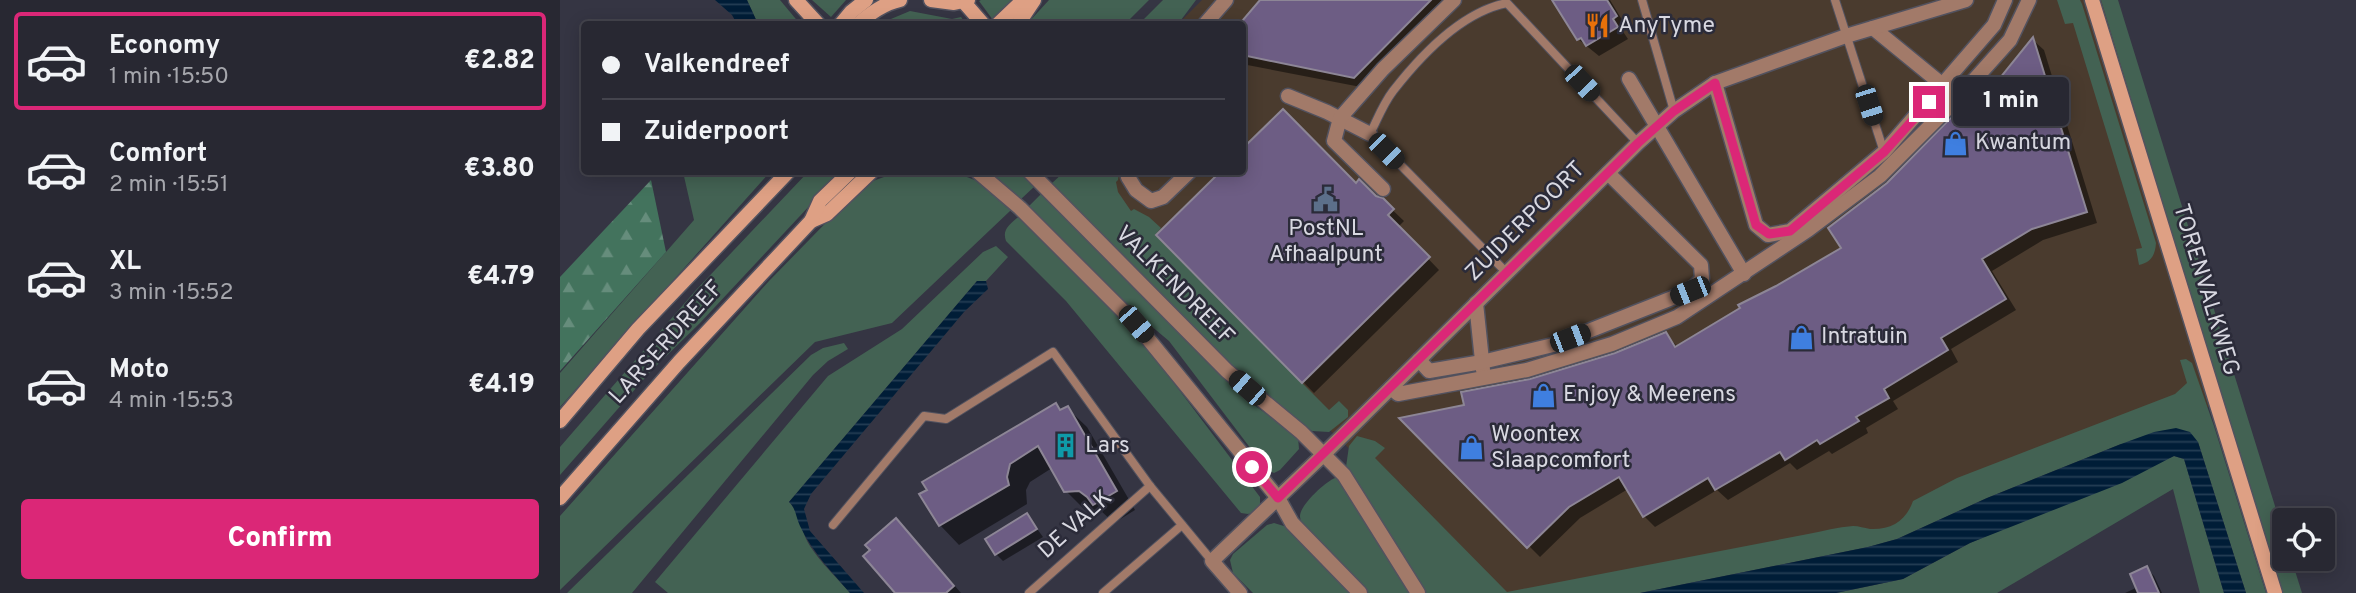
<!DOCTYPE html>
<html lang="en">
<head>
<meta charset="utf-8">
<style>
  :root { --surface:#282832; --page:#34343e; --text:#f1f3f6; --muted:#a5a6ac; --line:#44444d; --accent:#db2777 }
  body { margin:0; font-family:Overpass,sans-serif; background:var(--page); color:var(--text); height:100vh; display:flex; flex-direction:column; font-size:26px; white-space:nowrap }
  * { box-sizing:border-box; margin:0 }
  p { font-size:23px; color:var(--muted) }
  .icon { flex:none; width:38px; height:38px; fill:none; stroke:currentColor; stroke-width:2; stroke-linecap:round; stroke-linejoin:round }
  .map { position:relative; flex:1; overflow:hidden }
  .side { display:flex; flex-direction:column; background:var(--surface); width:560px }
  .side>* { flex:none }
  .guide { position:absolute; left:21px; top:21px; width:665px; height:154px; border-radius:7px; box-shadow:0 4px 18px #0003,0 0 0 2px var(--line); display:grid; align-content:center; height:154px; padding:0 21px; background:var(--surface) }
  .controls { position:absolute; left:1712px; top:508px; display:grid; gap:14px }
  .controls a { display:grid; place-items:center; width:63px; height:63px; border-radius:7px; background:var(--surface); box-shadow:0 4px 18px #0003,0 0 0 2px var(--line); font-size:35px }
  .end { position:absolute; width:32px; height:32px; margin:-16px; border:9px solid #db2777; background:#fff; box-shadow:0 0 0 4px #fff }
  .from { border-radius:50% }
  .bubble { position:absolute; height:49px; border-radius:7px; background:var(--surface); box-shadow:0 4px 18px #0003,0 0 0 2px var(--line); font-size:23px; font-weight:800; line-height:49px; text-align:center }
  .car { position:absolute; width:21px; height:42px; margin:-21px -10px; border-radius:9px; box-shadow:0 0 5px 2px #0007; background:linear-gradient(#222 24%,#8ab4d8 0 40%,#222 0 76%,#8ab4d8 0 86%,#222 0) }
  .guide b { display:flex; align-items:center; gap:24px; height:66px; font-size:26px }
  .guide b+b { border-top:2px solid var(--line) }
  .guide i { width:18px; height:18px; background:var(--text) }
  ul { padding:12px 0 0; list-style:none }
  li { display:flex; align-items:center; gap:21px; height:98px; margin:0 14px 10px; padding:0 7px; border:4px solid transparent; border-radius:7px }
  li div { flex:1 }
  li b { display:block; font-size:26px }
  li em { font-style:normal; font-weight:800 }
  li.current { border-color:var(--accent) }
  li>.icon { width:63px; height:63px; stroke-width:1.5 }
  .cta { display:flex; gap:14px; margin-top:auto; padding:14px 21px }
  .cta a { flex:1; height:80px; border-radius:7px; background:var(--accent); color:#fff; font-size:28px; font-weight:800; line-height:80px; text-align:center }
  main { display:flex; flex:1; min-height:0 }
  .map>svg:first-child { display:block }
</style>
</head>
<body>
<main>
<section class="side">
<ul>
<li class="current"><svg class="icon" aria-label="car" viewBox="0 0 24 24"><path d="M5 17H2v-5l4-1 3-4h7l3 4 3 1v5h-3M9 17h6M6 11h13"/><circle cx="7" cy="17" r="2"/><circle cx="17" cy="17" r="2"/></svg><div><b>Economy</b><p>1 min · 15:50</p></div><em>€2.82</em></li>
<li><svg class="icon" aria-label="car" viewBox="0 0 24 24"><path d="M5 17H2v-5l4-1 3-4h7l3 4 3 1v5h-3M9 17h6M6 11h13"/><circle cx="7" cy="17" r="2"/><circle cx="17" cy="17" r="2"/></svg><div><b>Comfort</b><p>2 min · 15:51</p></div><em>€3.80</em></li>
<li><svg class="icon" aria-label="car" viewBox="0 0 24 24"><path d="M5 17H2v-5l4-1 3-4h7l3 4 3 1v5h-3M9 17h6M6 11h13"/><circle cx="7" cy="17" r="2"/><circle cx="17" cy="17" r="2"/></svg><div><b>XL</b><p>3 min · 15:52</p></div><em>€4.79</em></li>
<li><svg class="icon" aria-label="car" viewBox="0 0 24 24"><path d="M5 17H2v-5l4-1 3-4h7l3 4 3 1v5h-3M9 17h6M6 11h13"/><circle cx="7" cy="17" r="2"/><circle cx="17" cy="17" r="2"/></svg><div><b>Moto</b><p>4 min · 15:53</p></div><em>€4.19</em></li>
</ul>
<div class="cta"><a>Confirm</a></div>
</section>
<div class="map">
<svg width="1796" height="593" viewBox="0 0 1796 593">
  <defs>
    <pattern id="forest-firs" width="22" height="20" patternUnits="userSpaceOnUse" patternTransform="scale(1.75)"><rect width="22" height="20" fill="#43735d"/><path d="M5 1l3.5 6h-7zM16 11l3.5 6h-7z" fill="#668d7c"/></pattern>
    <pattern id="water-rules" width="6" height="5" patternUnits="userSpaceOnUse" patternTransform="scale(1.75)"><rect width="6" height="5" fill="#001d37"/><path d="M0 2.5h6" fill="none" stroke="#243d54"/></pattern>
  </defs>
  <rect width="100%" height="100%" fill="#353543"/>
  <path fill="#4a3b2e" d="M 642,0 L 1552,0 L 1676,397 L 1500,461 L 1320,537 L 1014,593 L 909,593 L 804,463 L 539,207 L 548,172 L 682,172 L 682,24 L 618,24 Z"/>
  <g fill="#436253">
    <path d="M 187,0 L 220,0 L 240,24 L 198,24 Z"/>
    <path d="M 252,0 L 286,0 L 271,17 Z"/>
    <path d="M 421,0 L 455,0 L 433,20 L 419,1 Z"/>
    <path d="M 489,0 L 589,0 L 565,24 L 467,24 Z"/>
    <path d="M 603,0 L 636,0 L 618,24 L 579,24 Z"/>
    <path d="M 1497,0 L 1520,0 L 1522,4 L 1596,243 C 1595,256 1591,262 1579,265 L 1576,249 L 1582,248 L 1513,23 L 1505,24 Z"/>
    <path d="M 1541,0 L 1558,0 L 1724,535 L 1724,558 L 1731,558 L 1742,593 L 1721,593 Z"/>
    <path d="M 350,11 L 392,19 L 401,17 L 406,24 L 319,24 Z"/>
    <path d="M 123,172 L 210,172 L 0,407 L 0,373 L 134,220 Z"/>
    <path d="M 248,172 L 281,172 L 140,323 L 91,371 L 0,475 L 0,447 L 136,290 Z"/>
    <path d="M 429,172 L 461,172 L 475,186 L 460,200 Z"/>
    <path d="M 504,172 L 559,172 L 558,180 L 556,182 L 558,192 L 571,211 L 574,209 L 589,217 L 601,228 L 595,235 L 769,410 L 779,401 L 788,410 L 788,417 L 769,432 L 752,431 L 685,381 L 491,184 Z"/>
    <path d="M 393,174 C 421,178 430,190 450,209 L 450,211 L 332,323 L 255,342 L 0,590 L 0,516 L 209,281 L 290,198 L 310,182 L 324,177 Z"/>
    <path d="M 481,194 L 652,366 L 690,402 L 738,437 L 739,449 L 720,470 L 714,473 L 707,470 L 609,341 L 559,299 L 468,207 Z"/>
    <path d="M 457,218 L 460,218 L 497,253 L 586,346 L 700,497 L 700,504 L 695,512 L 688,514 L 681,513 L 506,301 L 446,241 C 442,230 449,225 457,218 Z"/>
    <path d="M 436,246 L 448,257 L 426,281 L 417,281 L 229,502 C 238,510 242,534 250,546 C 261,563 277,578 290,593 L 108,593 L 95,582 L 268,376 L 342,329 L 423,252 Z"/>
    <path d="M 284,343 L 288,349 L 268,361 L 253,375 L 72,593 L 7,593 L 251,355 L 263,348 Z"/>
    <path d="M 1626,359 L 1632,363 L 1654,426 L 1706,593 L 1686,593 L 1638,442 L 1561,444 L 1427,498 L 1337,539 L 1308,547 L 1080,593 L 864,593 L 786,467 L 789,446 L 797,436 L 815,441 L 825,448 L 815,458 L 947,592 L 1248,534 C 1263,531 1278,527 1293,526 C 1299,526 1304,528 1310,529 C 1331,530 1346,521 1353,501 L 1397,478 L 1615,394 L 1627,383 L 1620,360 Z"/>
    <path d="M 1614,456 L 1624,459 L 1664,593 L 1640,593 L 1613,489 L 1437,593 L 1276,593 L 1343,579 L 1410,543 Z"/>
    <path d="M 775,478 L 782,478 L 852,593 L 807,593 L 743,527 C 742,525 740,518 740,516 C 740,505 765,482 775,478 Z"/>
    <path d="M 714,523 L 727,527 L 792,593 L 693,593 L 673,573 L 670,560 L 673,554 L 707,525 Z"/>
  </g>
  <path fill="url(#forest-firs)" d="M 91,180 L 106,252 L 0,371 L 0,277 Z"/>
  <g fill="url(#water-rules)">
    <path d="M 155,0 L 187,0 L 198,24 L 177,24 L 172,15 Z"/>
    <path d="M 417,281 L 426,281 L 428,289 L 404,312 L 251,494 L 244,509 L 250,531 L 304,593 L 290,593 C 272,572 252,552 240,526 C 236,518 236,508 229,502 Z"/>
    <path d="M 1616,428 L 1630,432 L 1638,442 L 1686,593 L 1664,593 L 1624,459 L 1614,456 L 1562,483 L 1410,543 L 1343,579 L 1276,593 L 1080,593 L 1308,547 L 1337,539 L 1427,498 L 1561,444 L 1594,432 Z"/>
  </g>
  <g fill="#0007">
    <path d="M 703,0 L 895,0 L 806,88 L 682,64 L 682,24 Z"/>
    <path d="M 1000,0 L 1050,0 L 1067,28 L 1062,30 L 1068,39 L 1039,56 L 1018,39 Z"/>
    <path d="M 1473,40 L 1484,50 L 1537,223 L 1483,240 L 1432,271 L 1456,310 L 1391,349 L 1398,362 L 1333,401 L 1338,409 L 1306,428 L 1308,433 L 1272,454 L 1269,451 L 1237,470 L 1230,463 L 1168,500 L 1157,490 L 1095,527 L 1084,516 L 1068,489 L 1020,518 L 980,557 L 843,419 L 906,406 L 970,381 L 1056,355 L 1105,334 L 1118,347 L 1283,248 L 1328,184 L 1432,91 Z"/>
    <path d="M 663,172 L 682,172 L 796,185 L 822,200 L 844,221 L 838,227 L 879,270 L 754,393 L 598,235 Z"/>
    <path d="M 495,405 L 502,411 L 507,408 L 527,427 L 575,510 L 554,523 L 540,510 L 525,510 L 506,491 L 492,468 L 470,482 L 466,490 L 467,504 L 399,545 L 380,525 Z"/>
    <path d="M 467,515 L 483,537 L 443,561 L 436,554 Z"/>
    <path d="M 336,521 L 355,540 L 401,593 L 338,593 Z"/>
    <path d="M 1586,568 L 1594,576 L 1602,593 L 1565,593 L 1578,587 Z"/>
  </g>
  <g fill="#6d5d84" stroke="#8d8696" stroke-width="2">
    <path d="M 700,0 L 871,0 L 794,78 L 682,55 L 682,21 Z"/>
    <path d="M 992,0 L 1047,0 L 1057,16 L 1053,19 L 1058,27 L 1026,46 L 1021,38 L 1017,40 Z"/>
    <path d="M 1473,37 L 1527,212 L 1472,229 L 1422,259 L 1446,299 L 1381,338 L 1388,350 L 1324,389 L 1329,398 L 1296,417 L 1299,421 L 1260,444 L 1257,440 L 1225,460 L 1220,452 L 1155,490 L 1148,478 L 1083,517 L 1059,477 L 1009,507 L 967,548 L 839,418 L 904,405 L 901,392 L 970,379 L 1055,353 L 1106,332 L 1115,347 L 1180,308 L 1178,305 L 1216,286 L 1281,248 L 1268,228 L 1327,183 L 1425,83 L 1432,88 Z"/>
    <path d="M 723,109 L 796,183 L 799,179 L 816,196 L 823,198 L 834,209 L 828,215 L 870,257 L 742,383 L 596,235 L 660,172 L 682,172 L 682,149 Z"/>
    <path d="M 496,403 L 500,410 L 508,406 L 557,491 L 533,505 L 527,497 L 519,491 L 504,492 L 478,446 L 450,464 L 447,477 L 449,485 L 379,526 L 359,494 L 367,490 L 362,482 Z"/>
    <path d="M 467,513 L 477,529 L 435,555 L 425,539 Z"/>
    <path d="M 336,518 L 394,586 L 386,593 L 335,593 L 303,556 L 310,550 L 305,545 Z"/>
    <path d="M 1587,566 L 1599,593 L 1578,593 L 1570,574 Z"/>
  </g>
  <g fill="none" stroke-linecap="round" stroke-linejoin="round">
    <defs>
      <g id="lane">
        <path d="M 1082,0 L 1114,111"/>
        <path d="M 1275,0 L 1324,152"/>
        <path d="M 947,273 L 810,134 C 817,120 823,104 833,91 C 861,55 901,12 947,3 L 1078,143"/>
        <path d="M 273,525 L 364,416 L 386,419 L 493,352 L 590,486 L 652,561"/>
        <path d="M 469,593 L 590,486"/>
        <path d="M 543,593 L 622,525"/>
      </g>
      <g id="street">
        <path d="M 645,24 L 666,0"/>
        <path d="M 1313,28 L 1390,91"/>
        <path d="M 1069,79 L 1184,274"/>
        <path d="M 1155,83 L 1196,225 L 1208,235 L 1230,231 L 1324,152 L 1434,25 L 1445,0"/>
        <path d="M 728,96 L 767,112 L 810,134"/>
        <path d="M 418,172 L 460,208 L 576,324 L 718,498 L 732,523 L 800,593"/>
        <path d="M 470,172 L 667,371 L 741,432 L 784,475 L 858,593"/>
        <path d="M 570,172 L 568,177 L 576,190 L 591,201 L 603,197 L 629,172"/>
        <path d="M 823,189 L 774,141 L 780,118 L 823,69 L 894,0"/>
        <path d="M 916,303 L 923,370"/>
        <path d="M 859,360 L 869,371 L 922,362 L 993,345 L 1130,291 L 1142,279 L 1141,265 L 1048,173"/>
        <path d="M 831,388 L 838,394 L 967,370 L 1052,344 L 1117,317 L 1248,230 L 1320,176 L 1398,98 L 1450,40 L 1469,0"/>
        <path d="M 680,593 L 652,561 L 764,454 L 1078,143 L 1114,111 L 1155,83 L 1286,36 L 1406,0"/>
      </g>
      <g id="secondary">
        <path d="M 236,0 L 258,24"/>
        <path d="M 371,0 L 394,3 L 408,0"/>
        <path d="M 402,0 L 423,24"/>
        <path d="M 1532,0 L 1715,593"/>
        <path d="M 281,24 L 291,12 L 306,0"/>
        <path d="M 298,24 C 311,13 323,4 340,0"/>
        <path d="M 438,24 L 458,5 L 469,0"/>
        <path d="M 458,24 L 474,0"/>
        <path d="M 251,221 L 267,214 L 311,172"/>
        <path d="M 0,421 L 78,329 L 228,172"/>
        <path d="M 0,498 L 119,362 L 251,221 L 260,201 L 290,172"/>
      </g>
    </defs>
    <use href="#lane" stroke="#52525f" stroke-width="10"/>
    <use href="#street" stroke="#52525f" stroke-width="17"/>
    <use href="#secondary" stroke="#52525f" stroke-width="17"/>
    <use href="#lane" stroke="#a27a69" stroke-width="8"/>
    <use href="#street" stroke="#a27a69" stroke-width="14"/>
    <use href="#secondary" stroke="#dea084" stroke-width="14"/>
  </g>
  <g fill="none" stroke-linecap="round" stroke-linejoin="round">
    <path stroke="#db2777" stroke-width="9" d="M 692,467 L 718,498 L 1078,143 L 1114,111 L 1155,83 L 1196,225 L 1209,234 L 1230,231 L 1324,152 L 1369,102"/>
  </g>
  <defs>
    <symbol id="restaurant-bare" viewBox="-9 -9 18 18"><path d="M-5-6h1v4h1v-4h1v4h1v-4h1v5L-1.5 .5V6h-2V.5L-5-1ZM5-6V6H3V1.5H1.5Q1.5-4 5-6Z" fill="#e8710a" stroke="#2b2b39" stroke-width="2.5" paint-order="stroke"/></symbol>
    <symbol id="shop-bare" viewBox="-9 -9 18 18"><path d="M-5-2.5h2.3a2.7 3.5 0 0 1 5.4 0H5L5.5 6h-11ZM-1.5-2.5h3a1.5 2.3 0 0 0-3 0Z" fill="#3f7fe0" stroke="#2b2b39" stroke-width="2.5" paint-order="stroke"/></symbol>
    <symbol id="civic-bare" viewBox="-9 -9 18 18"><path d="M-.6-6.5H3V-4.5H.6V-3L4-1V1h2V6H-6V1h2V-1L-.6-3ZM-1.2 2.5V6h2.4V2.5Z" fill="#5c6f8a" stroke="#2b2b39" stroke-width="2.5" paint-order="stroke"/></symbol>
    <symbol id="building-bare" viewBox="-9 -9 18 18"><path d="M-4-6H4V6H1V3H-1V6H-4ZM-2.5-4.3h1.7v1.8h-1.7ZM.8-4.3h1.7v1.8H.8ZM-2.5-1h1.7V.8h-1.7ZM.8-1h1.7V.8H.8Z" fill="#0f9aa8" stroke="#2b2b39" stroke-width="2.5" paint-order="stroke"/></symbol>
  </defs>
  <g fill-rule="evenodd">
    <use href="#restaurant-bare" x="1020" y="8" width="35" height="35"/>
    <use href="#shop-bare" x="1378" y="126" width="35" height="35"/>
    <use href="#civic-bare" x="748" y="182" width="35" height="35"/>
    <use href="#shop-bare" x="1224" y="320" width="35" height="35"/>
    <use href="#shop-bare" x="966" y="378" width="35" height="35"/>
    <use href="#building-bare" x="488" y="428" width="35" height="35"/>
    <use href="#shop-bare" x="894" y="430" width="35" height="35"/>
  </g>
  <g text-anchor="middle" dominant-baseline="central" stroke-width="5" stroke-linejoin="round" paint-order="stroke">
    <g font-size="23" fill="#d8d8e1" stroke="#2b2b39" text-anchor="start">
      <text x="1058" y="26">AnyTyme</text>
      <text x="1415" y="143">Kwantum</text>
      <text x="766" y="229" text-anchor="middle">PostNL<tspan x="766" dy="26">Afhaalpunt</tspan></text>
      <text x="1261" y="337">Intratuin</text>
      <text x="1003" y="395">Enjoy &amp; Meerens</text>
      <text x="931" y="435">Woontex<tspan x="931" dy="26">Slaapcomfort</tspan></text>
      <text x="525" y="446">Lars</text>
    </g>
    <g font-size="23" fill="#d8d8e1" stroke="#2b2b39">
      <text transform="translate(966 222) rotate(-45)">ZUIDERPOORT</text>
      <text transform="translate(614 286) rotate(45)">VALKENDREEF</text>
      <text transform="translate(1645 290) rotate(73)">TORENVALKWEG</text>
      <text transform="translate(107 343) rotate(-48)">LARSERDREEF</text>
      <text transform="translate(516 525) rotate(-42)">DE VALK</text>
    </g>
  </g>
</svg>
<div class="controls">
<a><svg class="icon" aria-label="locate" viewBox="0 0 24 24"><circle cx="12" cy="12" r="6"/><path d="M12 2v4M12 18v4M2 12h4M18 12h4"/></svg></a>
</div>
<i class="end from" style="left:692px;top:467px"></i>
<i class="end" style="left:1369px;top:102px"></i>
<div class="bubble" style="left:1393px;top:77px;width:116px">1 min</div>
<i class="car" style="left:1022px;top:83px;rotate:137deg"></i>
<i class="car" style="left:1309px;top:105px;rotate:162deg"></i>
<i class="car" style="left:826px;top:151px;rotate:135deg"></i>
<i class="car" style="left:1130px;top:291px;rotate:248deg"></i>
<i class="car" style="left:576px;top:324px;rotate:139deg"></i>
<i class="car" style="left:1010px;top:338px;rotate:69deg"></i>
<i class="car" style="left:687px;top:388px;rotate:311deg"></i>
<div class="guide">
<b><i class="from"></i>Valkendreef</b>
<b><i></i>Zuiderpoort</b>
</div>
</div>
</main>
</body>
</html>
